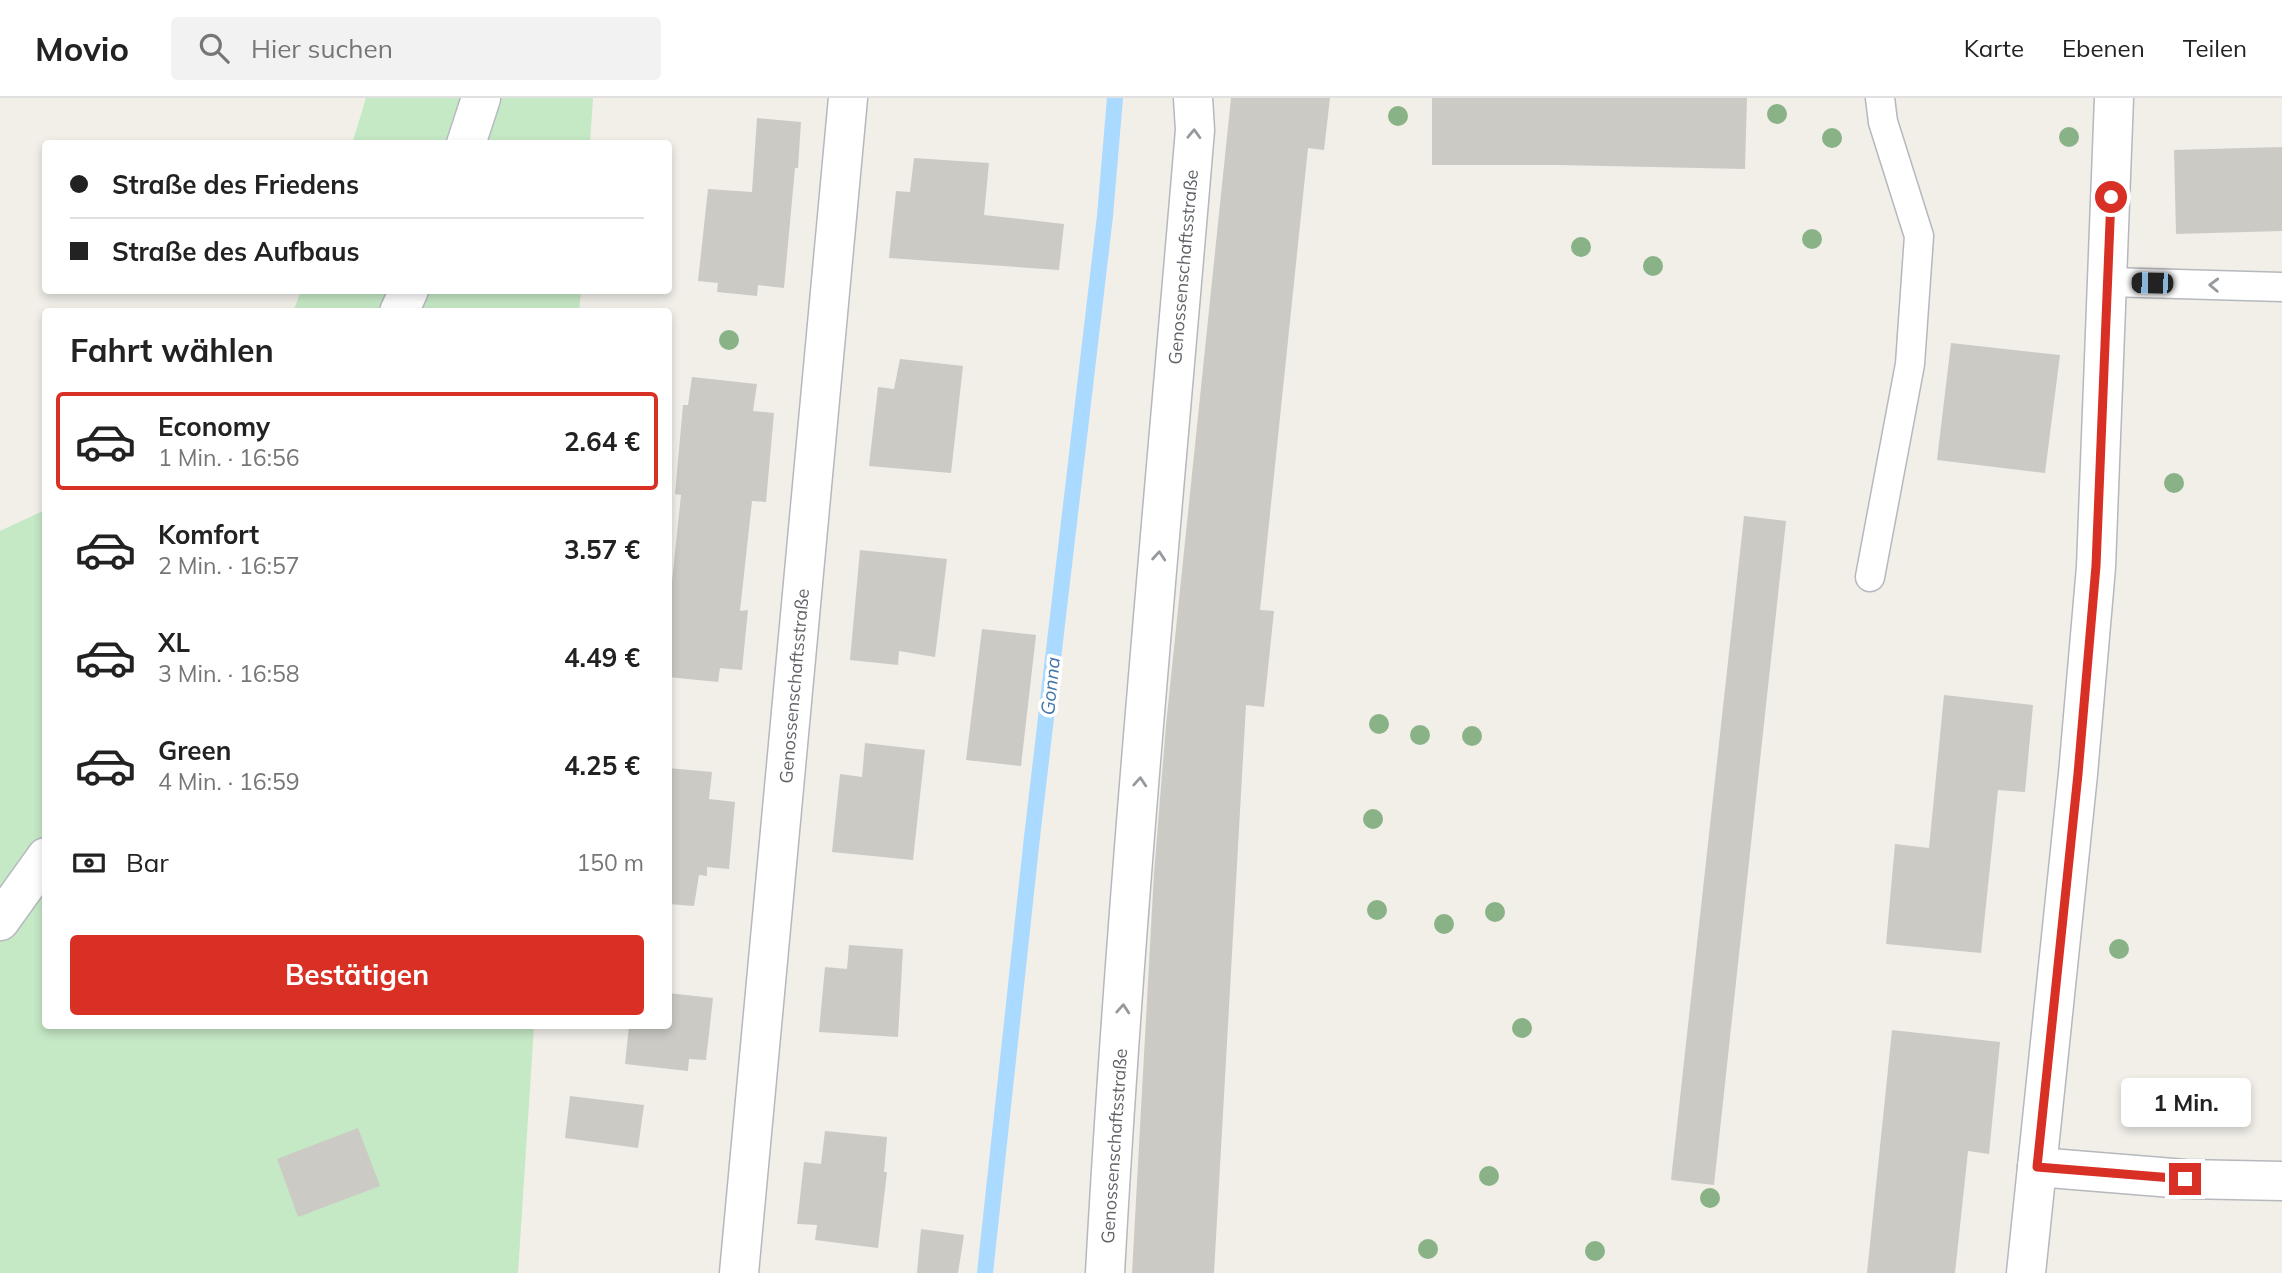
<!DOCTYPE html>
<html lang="de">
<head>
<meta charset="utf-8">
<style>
  :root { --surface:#fff; --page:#f2f2f2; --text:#222; --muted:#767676; --line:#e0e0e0; --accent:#d93025 }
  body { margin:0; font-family:Mulish,sans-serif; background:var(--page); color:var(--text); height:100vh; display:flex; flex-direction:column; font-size:26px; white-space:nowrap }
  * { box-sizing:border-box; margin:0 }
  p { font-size:23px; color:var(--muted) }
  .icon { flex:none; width:38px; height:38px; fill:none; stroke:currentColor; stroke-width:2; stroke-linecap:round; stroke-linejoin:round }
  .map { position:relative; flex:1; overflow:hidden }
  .sheet { position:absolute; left:42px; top:210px; width:630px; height:721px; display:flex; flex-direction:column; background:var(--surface); border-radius:7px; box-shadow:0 4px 10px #0003 }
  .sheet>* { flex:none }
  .hud { position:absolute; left:42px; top:42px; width:630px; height:154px; border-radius:7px; box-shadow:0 4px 10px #0003; display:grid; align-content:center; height:154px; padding:0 28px; background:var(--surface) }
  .end { position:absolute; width:32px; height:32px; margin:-16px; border:9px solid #d93025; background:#fff; box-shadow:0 0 0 4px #fff }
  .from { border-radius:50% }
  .bubble { position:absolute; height:49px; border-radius:7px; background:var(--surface); box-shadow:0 4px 10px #0003; font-size:23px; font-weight:700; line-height:49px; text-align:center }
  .car { position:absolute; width:21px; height:42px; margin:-21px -10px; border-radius:9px; box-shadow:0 0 5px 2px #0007; background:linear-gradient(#222 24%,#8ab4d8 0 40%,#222 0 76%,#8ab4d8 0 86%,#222 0) }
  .hud b { display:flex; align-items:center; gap:24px; height:66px; font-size:26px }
  .hud b+b { border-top:2px solid var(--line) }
  .hud i { width:18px; height:18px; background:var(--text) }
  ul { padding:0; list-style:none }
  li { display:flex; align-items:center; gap:21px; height:98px; margin:0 14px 10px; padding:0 14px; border:4px solid transparent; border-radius:7px }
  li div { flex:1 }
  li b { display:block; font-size:26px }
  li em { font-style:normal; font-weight:700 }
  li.selected { border-color:var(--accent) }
  li>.icon { width:63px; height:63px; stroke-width:1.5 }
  h2 { padding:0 28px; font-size:32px; line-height:84px }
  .pay { display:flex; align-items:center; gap:18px; height:77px; padding:0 28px; font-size:26px }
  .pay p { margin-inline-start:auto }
  .cta { display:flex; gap:14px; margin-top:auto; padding:14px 28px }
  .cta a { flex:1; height:80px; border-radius:7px; background:var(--accent); color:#fff; font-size:28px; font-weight:700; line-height:80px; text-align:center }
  header { display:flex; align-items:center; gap:42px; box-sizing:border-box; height:98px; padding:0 35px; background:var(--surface); border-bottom:2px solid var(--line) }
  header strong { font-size:33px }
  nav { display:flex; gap:38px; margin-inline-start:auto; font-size:24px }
  .search { width:490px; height:63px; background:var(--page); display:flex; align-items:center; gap:18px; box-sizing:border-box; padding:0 24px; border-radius:7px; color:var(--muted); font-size:26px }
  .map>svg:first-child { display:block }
</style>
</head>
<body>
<header>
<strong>Movio</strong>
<div class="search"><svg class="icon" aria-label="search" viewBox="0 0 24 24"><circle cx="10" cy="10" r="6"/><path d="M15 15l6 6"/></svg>Hier suchen</div>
<nav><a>Karte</a><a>Ebenen</a><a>Teilen</a></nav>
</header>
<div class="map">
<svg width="2282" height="1175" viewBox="0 0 2282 1175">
  <rect width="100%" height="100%" fill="#f1efe8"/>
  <g fill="#c5e8c5">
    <path d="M 366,0 L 593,0 L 590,45 L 352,46 Z"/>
    <path d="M 301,193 L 581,193 L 579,213 L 293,214 Z"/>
    <path d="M 45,412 L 46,928 L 534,928 L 518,1175 L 0,1175 L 0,433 Z"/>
  </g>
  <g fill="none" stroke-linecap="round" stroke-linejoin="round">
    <path stroke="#aadaff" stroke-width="16" d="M 985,1175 L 1032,739 L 1105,118 L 1115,0"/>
  </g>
  <g fill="#cccac5">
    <path d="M 1231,0 L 1330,0 L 1324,52 L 1308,50 L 1260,512 L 1274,513 L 1264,609 L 1246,607 L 1214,1175 L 1132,1175 L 1154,775 L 1166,627 Z"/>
    <path d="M 1432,0 L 1747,0 L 1745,71 L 1559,67 L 1432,67 Z"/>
    <path d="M 757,20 L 801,24 L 798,70 L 795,70 L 784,190 L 758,187 L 757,198 L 717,194 L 718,185 L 698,183 L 708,91 L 752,94 Z"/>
    <path d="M 2282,49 L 2282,133 L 2176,136 L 2174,52 Z"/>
    <path d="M 914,60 L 989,65 L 984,117 L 1064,126 L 1059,172 L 889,160 L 896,93 L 910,94 Z"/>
    <path d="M 1951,245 L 2060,257 L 2045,375 L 1937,362 Z"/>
    <path d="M 900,261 L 963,268 L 951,375 L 869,368 L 878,289 L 894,291 Z"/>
    <path d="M 692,279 L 757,286 L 753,313 L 774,315 L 766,404 L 752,403 L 740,513 L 748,512 L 742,572 L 720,570 L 718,584 L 668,579 L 668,522 L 681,397 L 675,396 L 683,307 L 688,307 Z"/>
    <path d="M 1744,418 L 1786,423 L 1714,1087 L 1671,1082 Z"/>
    <path d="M 860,452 L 947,461 L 935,559 L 899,553 L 898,567 L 850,562 Z"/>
    <path d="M 982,531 L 1036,537 L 1021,668 L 966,662 Z"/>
    <path d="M 1944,597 L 2033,607 L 2025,694 L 1998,692 L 1981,855 L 1886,846 L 1895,746 L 1929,750 Z"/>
    <path d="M 865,645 L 925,652 L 913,762 L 832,754 L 840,676 L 862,679 Z"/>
    <path d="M 668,670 L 712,674 L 709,701 L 735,704 L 729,771 L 707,769 L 707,778 L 699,777 L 694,808 L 668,806 Z"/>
    <path d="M 849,847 L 903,851 L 898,939 L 819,934 L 825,869 L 847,871 Z"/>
    <path d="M 668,895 L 713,900 L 706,962 L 689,961 L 688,973 L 625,966 L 629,928 L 668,928 Z"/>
    <path d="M 1892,932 L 2000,944 L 1989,1056 L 1968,1053 L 1955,1175 L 1867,1175 Z"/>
    <path d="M 570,998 L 644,1007 L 638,1050 L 565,1040 Z"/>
    <path d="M 358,1030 L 380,1088 L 298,1119 L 277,1061 Z"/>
    <path d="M 825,1033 L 887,1039 L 884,1074 L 887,1074 L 878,1150 L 815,1142 L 817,1127 L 797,1126 L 804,1064 L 821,1066 Z"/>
    <path d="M 921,1131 L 964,1137 L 958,1175 L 917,1175 Z"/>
  </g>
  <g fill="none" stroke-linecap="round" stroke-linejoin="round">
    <defs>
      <g id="lane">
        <path d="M 2108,184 L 2282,189"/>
        <path d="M 1870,479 L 1910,266 L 1919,138 L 1883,24 L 1880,0"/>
      </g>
      <g id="street">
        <path d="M 2037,1069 L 2185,1081 L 2282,1083"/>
        <path d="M 739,1175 L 848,0"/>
        <path d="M 1105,1175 C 1126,794 1163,413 1195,32 L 1193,0"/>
        <path d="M 2026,1175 L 2078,676 L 2096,469 L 2114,0"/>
      </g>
      <g id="secondary">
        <path d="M 466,46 L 481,0"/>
        <path d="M 399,214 L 409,192"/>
        <path d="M 0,823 L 46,759"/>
      </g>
    </defs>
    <use href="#lane" stroke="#b5b8bc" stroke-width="31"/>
    <use href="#street" stroke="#b5b8bc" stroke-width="41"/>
    <use href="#secondary" stroke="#b6babf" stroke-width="41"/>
    <use href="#lane" stroke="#fff" stroke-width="28"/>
    <use href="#street" stroke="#fff" stroke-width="38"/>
    <use href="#secondary" stroke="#fff" stroke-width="38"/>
  </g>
  <g fill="#89b387">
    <circle cx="1777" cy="16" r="10"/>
    <circle cx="1398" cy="18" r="10"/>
    <circle cx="2069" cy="39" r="10"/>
    <circle cx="1832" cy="40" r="10"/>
    <circle cx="1812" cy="141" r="10"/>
    <circle cx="1581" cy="149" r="10"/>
    <circle cx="1653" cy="168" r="10"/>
    <circle cx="729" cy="242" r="10"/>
    <circle cx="2174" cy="385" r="10"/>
    <circle cx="1379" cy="626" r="10"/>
    <circle cx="1420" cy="637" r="10"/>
    <circle cx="1472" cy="638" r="10"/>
    <circle cx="1373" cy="721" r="10"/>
    <circle cx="1377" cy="812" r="10"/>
    <circle cx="1495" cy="814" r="10"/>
    <circle cx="1444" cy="826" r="10"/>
    <circle cx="2119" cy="851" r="10"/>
    <circle cx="1522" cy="930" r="10"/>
    <circle cx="1489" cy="1078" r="10"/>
    <circle cx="1710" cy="1100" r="10"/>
    <circle cx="1428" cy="1151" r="10"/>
    <circle cx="1595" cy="1153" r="10"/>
  </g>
  <defs><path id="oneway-chevron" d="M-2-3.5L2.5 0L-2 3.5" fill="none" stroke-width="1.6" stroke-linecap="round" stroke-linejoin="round" transform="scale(1.75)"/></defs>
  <g stroke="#979a9d">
    <use href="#oneway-chevron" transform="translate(1194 36) rotate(-88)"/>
    <use href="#oneway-chevron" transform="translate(2214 187) rotate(-178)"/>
    <use href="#oneway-chevron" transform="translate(1159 458) rotate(-85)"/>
    <use href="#oneway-chevron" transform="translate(1140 684) rotate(-86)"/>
    <use href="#oneway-chevron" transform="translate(1123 911) rotate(-86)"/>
  </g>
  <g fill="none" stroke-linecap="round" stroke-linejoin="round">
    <path stroke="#d93025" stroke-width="9" d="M 2111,99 L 2096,468 L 2078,676 L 2037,1069 L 2185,1081"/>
  </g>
  <g text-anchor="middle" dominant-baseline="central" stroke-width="7" stroke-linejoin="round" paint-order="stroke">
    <g font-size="18" fill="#5f6368" stroke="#fff">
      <text transform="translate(1183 169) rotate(-85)">Genossenschaftsstraße</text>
      <text transform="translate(794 588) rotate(-85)">Genossenschaftsstraße</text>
      <text transform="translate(1114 1048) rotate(-86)">Genossenschaftsstraße</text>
    </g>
    <g font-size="19" font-style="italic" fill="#4174aa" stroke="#fff">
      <text transform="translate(1050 588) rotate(-84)">Gonna</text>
    </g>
  </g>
</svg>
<i class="end from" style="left:2111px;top:99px"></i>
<i class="end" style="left:2185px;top:1081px"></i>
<div class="bubble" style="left:2121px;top:980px;width:130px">1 Min.</div>
<i class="car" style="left:2152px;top:185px;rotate:271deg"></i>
<div class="hud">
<b><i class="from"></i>Straße des Friedens</b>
<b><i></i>Straße des Aufbaus</b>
</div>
<section class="sheet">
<h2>Fahrt wählen</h2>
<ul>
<li class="selected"><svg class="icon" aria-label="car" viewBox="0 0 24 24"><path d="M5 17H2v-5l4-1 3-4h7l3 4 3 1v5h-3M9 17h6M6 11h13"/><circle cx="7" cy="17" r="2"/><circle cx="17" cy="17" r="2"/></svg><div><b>Economy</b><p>1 Min. · 16:56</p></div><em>2.64 €</em></li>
<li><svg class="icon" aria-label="car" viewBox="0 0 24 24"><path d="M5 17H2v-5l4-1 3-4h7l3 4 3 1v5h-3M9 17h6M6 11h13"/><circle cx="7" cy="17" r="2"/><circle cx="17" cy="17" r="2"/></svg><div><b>Komfort</b><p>2 Min. · 16:57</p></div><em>3.57 €</em></li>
<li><svg class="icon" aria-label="car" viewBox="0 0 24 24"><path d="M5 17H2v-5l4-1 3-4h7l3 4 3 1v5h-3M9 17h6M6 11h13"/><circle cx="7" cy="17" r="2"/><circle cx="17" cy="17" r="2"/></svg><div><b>XL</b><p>3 Min. · 16:58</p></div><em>4.49 €</em></li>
<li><svg class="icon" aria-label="car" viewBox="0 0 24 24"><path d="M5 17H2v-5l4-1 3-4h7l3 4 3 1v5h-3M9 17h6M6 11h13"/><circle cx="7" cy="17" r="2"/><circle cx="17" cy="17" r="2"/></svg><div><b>Green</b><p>4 Min. · 16:59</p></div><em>4.25 €</em></li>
</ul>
<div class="pay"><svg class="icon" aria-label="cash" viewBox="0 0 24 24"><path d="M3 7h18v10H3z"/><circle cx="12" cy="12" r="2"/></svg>Bar<p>150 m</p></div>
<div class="cta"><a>Bestätigen</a></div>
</section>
</div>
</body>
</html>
